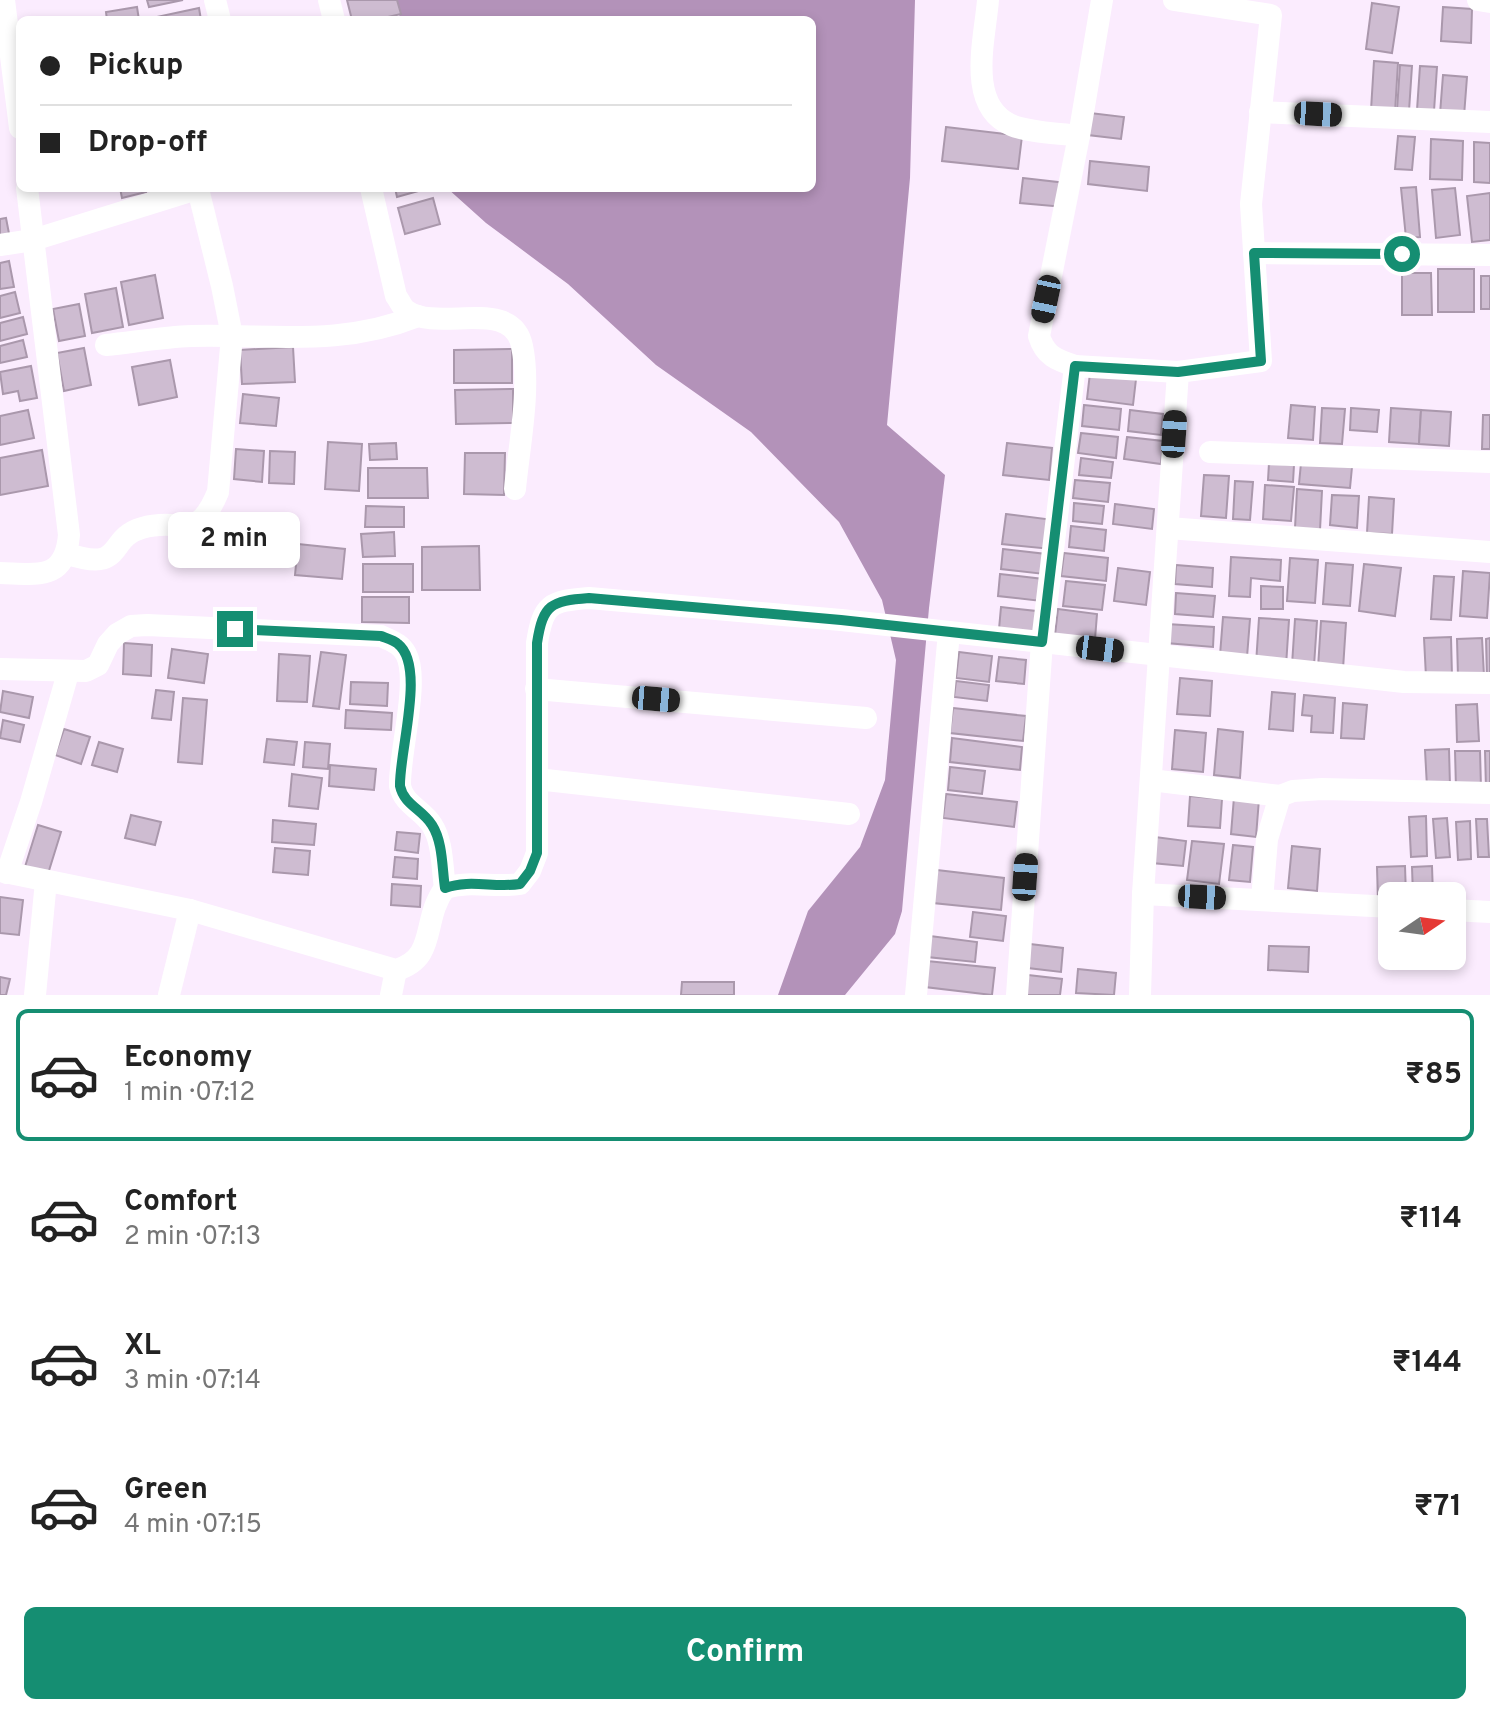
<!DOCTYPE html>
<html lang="en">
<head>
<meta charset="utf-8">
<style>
  :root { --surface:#fff; --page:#f6f6f6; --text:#222; --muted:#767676; --line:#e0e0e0; --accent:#158e72 }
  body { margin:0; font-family:Overpass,sans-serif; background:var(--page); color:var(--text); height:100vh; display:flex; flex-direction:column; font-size:30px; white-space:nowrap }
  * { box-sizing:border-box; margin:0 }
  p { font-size:26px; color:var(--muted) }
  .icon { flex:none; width:44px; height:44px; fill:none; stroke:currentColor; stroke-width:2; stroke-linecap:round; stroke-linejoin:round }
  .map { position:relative; height:995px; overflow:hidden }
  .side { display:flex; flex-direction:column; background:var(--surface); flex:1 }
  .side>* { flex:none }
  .top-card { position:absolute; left:16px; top:16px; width:800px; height:176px; border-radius:12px; box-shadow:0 4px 12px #0003; display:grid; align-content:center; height:176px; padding:0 24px; background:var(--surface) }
  .needle { width:52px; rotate:77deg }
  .tools { position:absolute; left:1378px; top:882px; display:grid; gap:16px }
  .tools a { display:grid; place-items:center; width:88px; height:88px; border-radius:12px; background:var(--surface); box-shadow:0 4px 12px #0003; font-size:40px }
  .end { position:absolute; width:36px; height:36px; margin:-18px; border:10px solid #158e72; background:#fff; box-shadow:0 0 0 4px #fff }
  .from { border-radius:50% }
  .bubble { position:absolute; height:56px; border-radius:12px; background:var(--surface); box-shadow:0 4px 12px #0003; font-size:26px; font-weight:700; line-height:56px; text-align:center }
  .car { position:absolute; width:24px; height:48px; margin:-24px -12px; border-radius:10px; box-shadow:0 0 6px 2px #0007; background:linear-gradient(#222 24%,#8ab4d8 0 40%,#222 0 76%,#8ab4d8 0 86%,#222 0) }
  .top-card b { display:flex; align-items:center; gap:28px; height:76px; font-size:30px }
  .top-card b+b { border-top:2px solid var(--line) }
  .top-card i { width:20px; height:20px; background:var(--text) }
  ul { padding:14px 0 0; list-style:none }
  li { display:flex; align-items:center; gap:24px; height:132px; margin:0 16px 12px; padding:0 8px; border:4px solid transparent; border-radius:12px }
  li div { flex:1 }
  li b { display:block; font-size:30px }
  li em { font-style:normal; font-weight:700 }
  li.current { border-color:var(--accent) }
  li>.icon { width:72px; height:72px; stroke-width:1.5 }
  .cta { display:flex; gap:16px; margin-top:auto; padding:16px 24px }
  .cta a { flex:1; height:92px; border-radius:12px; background:var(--accent); color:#fff; font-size:32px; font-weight:700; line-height:92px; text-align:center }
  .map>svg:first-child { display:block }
</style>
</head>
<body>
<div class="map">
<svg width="1490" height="995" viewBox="0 0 1490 995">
  <rect width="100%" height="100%" fill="#fbecfe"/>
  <path fill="#b392b9" d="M 397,0 L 915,0 L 910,178 L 887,425 L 945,475 L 929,608 L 902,911 L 895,934 L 845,995 L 778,995 L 808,911 L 860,847 L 885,780 L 896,660 L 882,600 L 839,522 L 751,432 L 656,365 L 568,284 L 486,223 L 447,188 L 812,188 L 812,20 L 400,20 Z"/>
  <g fill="#cebcd1" stroke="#aa98ac" stroke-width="2">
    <path d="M 147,0 L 183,0 L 149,7 Z"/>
    <path d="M 347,0 L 397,0 L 401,14 L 375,20 L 352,20 Z"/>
    <path d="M 1372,3 L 1399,7 L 1392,53 L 1366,49 Z"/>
    <path d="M 137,7 L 139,20 L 107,20 L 106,12 Z"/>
    <path d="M 1443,7 L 1472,9 L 1471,43 L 1441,41 Z"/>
    <path d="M 199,8 L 201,20 L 152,20 L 152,18 Z"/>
    <path d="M 1374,61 L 1398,63 L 1395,112 L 1371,110 Z"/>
    <path d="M 1400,65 L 1412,66 L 1409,111 L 1397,110 Z"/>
    <path d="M 1420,66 L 1437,67 L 1434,111 L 1417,110 Z"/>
    <path d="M 1443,75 L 1467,77 L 1464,116 L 1440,114 Z"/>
    <path d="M 1090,113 L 1124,117 L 1121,139 L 1088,135 Z"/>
    <path d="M 946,127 L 1022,136 L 1018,169 L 942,161 Z"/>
    <path d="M 1398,136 L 1415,137 L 1412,170 L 1395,169 Z"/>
    <path d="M 1431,139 L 1463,141 L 1462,180 L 1430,179 Z"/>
    <path d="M 1474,142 L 1490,143 L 1490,183 L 1474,182 Z"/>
    <path d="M 1090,161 L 1149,167 L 1147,191 L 1088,184 Z"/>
    <path d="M 1023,178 L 1066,183 L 1064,207 L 1020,203 Z"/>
    <path d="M 1416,187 L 1420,237 L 1406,238 L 1401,188 Z"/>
    <path d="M 120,188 L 145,188 L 146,192 L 122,198 Z"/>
    <path d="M 395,188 L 429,188 L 397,197 Z"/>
    <path d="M 1455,188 L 1460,235 L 1436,238 L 1432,190 Z"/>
    <path d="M 1490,193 L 1490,240 L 1472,242 L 1467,196 Z"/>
    <path d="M 433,198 L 440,224 L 405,234 L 398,208 Z"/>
    <path d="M 6,218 L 11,244 L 0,246 L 0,219 Z"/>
    <path d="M 9,261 L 14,287 L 0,289 L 0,263 Z"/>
    <rect x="1438" y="269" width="36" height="43"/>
    <path d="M 1402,273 L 1431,273 L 1432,315 L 1402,315 Z"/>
    <path d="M 155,275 L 163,318 L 129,325 L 121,282 Z"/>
    <rect x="1481" y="276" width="9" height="33"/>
    <path d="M 116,288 L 123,327 L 92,333 L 85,294 Z"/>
    <path d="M 15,292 L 20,313 L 0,318 L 0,296 Z"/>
    <path d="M 79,304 L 85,336 L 59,341 L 53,309 Z"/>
    <path d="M 23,317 L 27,334 L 0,341 L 0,323 Z"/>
    <path d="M 23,340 L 27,357 L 0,363 L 0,346 Z"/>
    <path d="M 293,347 L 295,382 L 242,384 L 240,350 Z"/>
    <path d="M 84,348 L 91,385 L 64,391 L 57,353 Z"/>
    <path d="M 512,349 L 512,383 L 454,383 L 454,350 Z"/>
    <path d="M 170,360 L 177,397 L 139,405 L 132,367 Z"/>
    <path d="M 31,366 L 37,398 L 20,401 L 18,391 L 3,394 L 0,372 Z"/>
    <path d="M 1090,373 L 1136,379 L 1133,405 L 1087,399 Z"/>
    <path d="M 513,389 L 513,423 L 456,424 L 455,390 Z"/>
    <path d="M 243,394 L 279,398 L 276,426 L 240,423 Z"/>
    <path d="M 1084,405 L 1121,409 L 1119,430 L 1082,426 Z"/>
    <path d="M 1291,405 L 1315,407 L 1313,440 L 1288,438 Z"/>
    <path d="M 1322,408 L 1345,409 L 1342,444 L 1320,443 Z"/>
    <path d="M 1351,408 L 1379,410 L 1377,432 L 1350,430 Z"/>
    <path d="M 1391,408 L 1421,410 L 1419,444 L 1389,442 Z"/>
    <path d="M 28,410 L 34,438 L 0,445 L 0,416 Z"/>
    <path d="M 1130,410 L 1163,414 L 1161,435 L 1128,431 Z"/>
    <path d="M 1421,410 L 1451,412 L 1449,446 L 1419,444 Z"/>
    <path d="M 1483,415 L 1490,415 L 1490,449 L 1482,449 Z"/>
    <path d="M 1081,433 L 1118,437 L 1116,458 L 1078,453 Z"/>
    <path d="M 1127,437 L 1163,441 L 1161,464 L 1124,459 Z"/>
    <path d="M 328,442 L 362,444 L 359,491 L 325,489 Z"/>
    <path d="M 396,443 L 397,459 L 370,460 L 369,444 Z"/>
    <path d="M 1007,443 L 1052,448 L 1049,480 L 1003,475 Z"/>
    <path d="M 236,449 L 264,451 L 262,482 L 234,479 Z"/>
    <path d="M 42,450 L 48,486 L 0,495 L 0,458 Z"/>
    <path d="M 270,451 L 295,452 L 294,484 L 269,483 Z"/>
    <path d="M 465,453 L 505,453 L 504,495 L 464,494 Z"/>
    <path d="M 1081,458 L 1113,462 L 1111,478 L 1079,475 Z"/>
    <path d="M 1269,463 L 1294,465 L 1293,482 L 1268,480 Z"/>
    <path d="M 1301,463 L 1352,467 L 1350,488 L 1299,484 Z"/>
    <path d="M 368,468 L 427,468 L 428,498 L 368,498 Z"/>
    <path d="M 1204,475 L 1229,476 L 1226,518 L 1201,516 Z"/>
    <path d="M 1075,480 L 1110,483 L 1108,502 L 1073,498 Z"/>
    <path d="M 1235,481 L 1253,482 L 1250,520 L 1233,519 Z"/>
    <path d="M 1265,485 L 1294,487 L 1291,521 L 1263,519 Z"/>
    <path d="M 1297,489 L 1322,491 L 1320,530 L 1295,528 Z"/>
    <path d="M 1332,495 L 1359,496 L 1357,528 L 1330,525 Z"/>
    <path d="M 1369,497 L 1394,499 L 1392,534 L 1367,533 Z"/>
    <path d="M 1074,503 L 1104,506 L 1102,524 L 1073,521 Z"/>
    <path d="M 1115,504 L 1154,509 L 1152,529 L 1113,524 Z"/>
    <path d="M 366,506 L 404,507 L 404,527 L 365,527 Z"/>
    <path d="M 1006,514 L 1054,520 L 1051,549 L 1002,544 Z"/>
    <path d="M 1071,526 L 1106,530 L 1104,551 L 1069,547 Z"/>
    <path d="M 394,532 L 395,556 L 363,557 L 361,534 Z"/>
    <path d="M 298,544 L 345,549 L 342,579 L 295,575 Z"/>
    <path d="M 479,546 L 480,590 L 422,590 L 422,547 Z"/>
    <path d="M 1003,549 L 1046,554 L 1044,574 L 1001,569 Z"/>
    <path d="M 1064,553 L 1108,558 L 1106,581 L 1061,576 Z"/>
    <path d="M 1231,557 L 1281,560 L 1280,581 L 1251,578 L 1250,597 L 1229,596 Z"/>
    <path d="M 1290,558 L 1318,560 L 1315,603 L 1287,601 Z"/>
    <path d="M 1326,563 L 1353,565 L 1350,606 L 1323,604 Z"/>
    <rect x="363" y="564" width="50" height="28"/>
    <path d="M 1364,564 L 1401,568 L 1395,616 L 1359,611 Z"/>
    <path d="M 1176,565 L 1213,568 L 1212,587 L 1175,584 Z"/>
    <path d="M 1118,568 L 1150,572 L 1146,605 L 1114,601 Z"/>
    <path d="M 1463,571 L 1490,573 L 1487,618 L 1460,616 Z"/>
    <path d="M 1000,574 L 1043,579 L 1041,601 L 998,596 Z"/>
    <path d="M 1434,576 L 1454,577 L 1451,620 L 1431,619 Z"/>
    <path d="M 1066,581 L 1105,585 L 1102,610 L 1063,606 Z"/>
    <path d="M 1261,586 L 1283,587 L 1283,609 L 1261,609 Z"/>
    <path d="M 1176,593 L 1215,596 L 1213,617 L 1175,614 Z"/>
    <path d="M 362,597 L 409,597 L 409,623 L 362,622 Z"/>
    <path d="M 1001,607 L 1036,611 L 1034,633 L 999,629 Z"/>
    <path d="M 1058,609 L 1097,614 L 1095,639 L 1055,635 Z"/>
    <path d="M 1223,617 L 1250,619 L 1247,657 L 1220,655 Z"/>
    <path d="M 1259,618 L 1289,620 L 1286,666 L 1256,664 Z"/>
    <path d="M 1295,619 L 1317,621 L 1314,666 L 1292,665 Z"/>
    <path d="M 1321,621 L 1346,623 L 1343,669 L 1318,668 Z"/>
    <path d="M 1167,624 L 1214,627 L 1213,647 L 1166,643 Z"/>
    <path d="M 1451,637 L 1452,676 L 1426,677 L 1424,638 Z"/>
    <path d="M 1482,638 L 1484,676 L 1458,677 L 1457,639 Z"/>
    <path d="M 1490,638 L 1490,677 L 1487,678 L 1486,639 Z"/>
    <path d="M 124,643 L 152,645 L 151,676 L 123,674 Z"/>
    <path d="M 172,649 L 208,654 L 204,683 L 168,678 Z"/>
    <path d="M 321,652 L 346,655 L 339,709 L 313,706 Z"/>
    <path d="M 959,652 L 992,656 L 989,682 L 956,678 Z"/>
    <path d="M 279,654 L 310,656 L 307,702 L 277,701 Z"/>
    <path d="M 999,657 L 1026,660 L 1024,684 L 996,681 Z"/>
    <path d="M 1180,678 L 1212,681 L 1210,716 L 1177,714 Z"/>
    <path d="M 956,681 L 989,685 L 987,701 L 954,697 Z"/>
    <path d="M 351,682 L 388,683 L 387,706 L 350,704 Z"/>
    <path d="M 156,690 L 174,692 L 171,720 L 152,718 Z"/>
    <path d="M 3,691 L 33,697 L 29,718 L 0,712 Z"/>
    <path d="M 1272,692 L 1295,694 L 1293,731 L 1269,729 Z"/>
    <path d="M 1304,695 L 1335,698 L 1333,733 L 1311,732 L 1312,716 L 1302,715 Z"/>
    <path d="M 183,698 L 207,700 L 202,764 L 178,762 Z"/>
    <path d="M 1343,703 L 1367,705 L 1364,739 L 1341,738 Z"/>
    <path d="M 1477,704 L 1479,741 L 1457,742 L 1456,705 Z"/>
    <path d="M 953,708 L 1026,716 L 1023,741 L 950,733 Z"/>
    <path d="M 346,710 L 392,713 L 391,730 L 345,728 Z"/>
    <path d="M 3,720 L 24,725 L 20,742 L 0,738 Z"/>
    <path d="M 64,729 L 90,737 L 81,764 L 55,755 Z"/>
    <path d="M 1218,729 L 1243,732 L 1240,778 L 1214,775 Z"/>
    <path d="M 1175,730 L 1206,733 L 1203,772 L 1172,769 Z"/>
    <path d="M 952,738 L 1022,747 L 1020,770 L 950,762 Z"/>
    <path d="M 267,739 L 297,742 L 294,765 L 264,762 Z"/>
    <path d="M 99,742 L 123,749 L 117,772 L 92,765 Z"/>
    <path d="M 305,742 L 330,744 L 328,769 L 303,767 Z"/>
    <path d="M 1449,749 L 1450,786 L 1427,787 L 1425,750 Z"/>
    <path d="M 1455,751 L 1480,751 L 1481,788 L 1456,789 Z"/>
    <path d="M 1485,751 L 1490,751 L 1490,788 L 1486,789 Z"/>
    <path d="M 330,765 L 376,769 L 374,790 L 329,786 Z"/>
    <path d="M 950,767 L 985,771 L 982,794 L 948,790 Z"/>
    <path d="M 292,774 L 322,778 L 318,809 L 289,806 Z"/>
    <path d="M 946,794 L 1017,802 L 1014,827 L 943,818 Z"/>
    <path d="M 1190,796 L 1222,799 L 1220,828 L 1188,826 Z"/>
    <path d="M 1234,797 L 1259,799 L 1256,837 L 1231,834 Z"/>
    <path d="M 131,815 L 161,822 L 155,845 L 125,838 Z"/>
    <path d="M 1426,816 L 1427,856 L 1411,857 L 1409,817 Z"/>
    <path d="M 1447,818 L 1450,857 L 1436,858 L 1433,819 Z"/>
    <path d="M 1476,819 L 1487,819 L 1489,857 L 1478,857 Z"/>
    <path d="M 273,820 L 316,824 L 314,845 L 272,842 Z"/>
    <path d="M 1470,821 L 1471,859 L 1458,860 L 1456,822 Z"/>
    <path d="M 38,825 L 61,832 L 47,877 L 24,870 Z"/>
    <path d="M 397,832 L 420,834 L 418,853 L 395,850 Z"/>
    <path d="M 1155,837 L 1186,841 L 1183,866 L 1152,863 Z"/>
    <path d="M 1192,841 L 1224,844 L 1219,884 L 1187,880 Z"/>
    <path d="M 1233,845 L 1253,847 L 1250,882 L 1229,880 Z"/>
    <path d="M 1292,846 L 1320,849 L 1317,891 L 1288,888 Z"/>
    <path d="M 275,848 L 310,851 L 308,875 L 273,872 Z"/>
    <path d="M 395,857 L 418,859 L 417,879 L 393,877 Z"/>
    <path d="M 1405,866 L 1406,896 L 1392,896 L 1378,902 L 1377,867 Z"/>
    <path d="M 1432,866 L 1433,896 L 1413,896 L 1412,867 Z"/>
    <path d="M 937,870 L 1004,878 L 1001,910 L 933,903 Z"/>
    <path d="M 392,884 L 421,886 L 420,907 L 391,905 Z"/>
    <path d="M 0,897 L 23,900 L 19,935 L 0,933 Z"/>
    <path d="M 973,912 L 1006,916 L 1003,941 L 970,937 Z"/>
    <path d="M 930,936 L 977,942 L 975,962 L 927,957 Z"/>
    <path d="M 1030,944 L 1063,948 L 1061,972 L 1028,968 Z"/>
    <path d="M 1269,946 L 1309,947 L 1308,972 L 1268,970 Z"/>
    <path d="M 927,961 L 995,968 L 992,995 L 925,987 Z"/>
    <path d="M 1078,969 L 1116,973 L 1114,995 L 1076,993 Z"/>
    <path d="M 1028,975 L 1062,979 L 1060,995 L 1026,995 Z"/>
    <path d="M 0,977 L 10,979 L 6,995 L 0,995 Z"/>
    <path d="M 682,982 L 734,982 L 734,995 L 681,995 Z"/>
  </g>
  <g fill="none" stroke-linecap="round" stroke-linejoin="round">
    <g stroke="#fff" stroke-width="22">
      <path d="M 4,0 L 20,128"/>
      <path d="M 215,0 L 220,20"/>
      <path d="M 329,0 L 334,20"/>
      <path d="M 988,0 C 985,39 966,105 1011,125 C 1031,133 1058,133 1079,136 L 1102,0"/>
      <path d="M 1478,0 L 1490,2"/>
      <path d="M 1260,112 L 1490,122"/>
      <path d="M 371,188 L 396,296 C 400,301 402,308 407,311 C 439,333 512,296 522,346 C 531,388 519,446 515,489"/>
      <path d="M 0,245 L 33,240 L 200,188"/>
      <path d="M 1254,253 L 1490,255"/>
      <path d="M 106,345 C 135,342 163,337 192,336 C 273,334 340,347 418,316"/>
      <path d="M 1075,366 C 1057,360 1045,356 1039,336 L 1079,136"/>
      <path d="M 1210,452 L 1490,462"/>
      <path d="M 1168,528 L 1490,552"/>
      <path d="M 68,554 C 126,573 106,538 142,528 C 182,516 196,545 218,492 L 232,336 L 222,286 L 198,189"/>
      <path d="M 0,573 C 38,574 65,581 69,535 L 27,188"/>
      <path d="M 0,669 L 86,671 L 98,665 L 108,644 L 117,634 L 131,626 L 147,625 L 381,636 C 391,641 400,643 406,654 C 420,680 399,753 400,786 C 404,805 422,809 432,825 C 443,842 442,868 445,888"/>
      <path d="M 536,689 L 866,718"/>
      <path d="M 537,779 L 849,814"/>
      <path d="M 1151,780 L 1280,796"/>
      <path d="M 0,871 L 190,910 L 396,970 C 438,958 421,920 445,888 C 470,880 494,888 520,884 L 530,871 L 537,853 L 537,643 C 543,604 550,601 589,598 L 841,620 L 1404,682 L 1490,683"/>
      <path d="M 7,873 L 31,802 L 68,673"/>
      <path d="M 1143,894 L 1392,907"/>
      <path d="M 1262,900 L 1267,839 L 1280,796 L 1293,791 L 1322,789 L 1490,793"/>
      <path d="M 1452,910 L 1490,912"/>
      <path d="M 35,995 L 46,881"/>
      <path d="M 169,995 L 190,910"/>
      <path d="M 391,995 L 396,970"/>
      <path d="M 916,995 L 949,632"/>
      <path d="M 1017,995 L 1042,642 L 1075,366 L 1178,372 L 1261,361 L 1251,204 L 1271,15 L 1174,0"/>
      <path d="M 1140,995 L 1143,894 L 1178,372"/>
    </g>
  </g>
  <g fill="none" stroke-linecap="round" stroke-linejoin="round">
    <path stroke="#158e72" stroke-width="10" d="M 235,629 L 381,636 C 386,638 394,640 398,644 C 426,666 399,752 400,786 C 404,805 422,809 432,825 C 443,842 442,868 445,888 C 470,879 494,888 520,884 L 530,871 L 537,853 L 537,643 C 543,604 551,601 589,598 L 841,620 L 1042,642 L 1075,366 L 1178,372 L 1261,361 L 1254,253 L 1402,254"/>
  </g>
</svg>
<div class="tools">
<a><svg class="needle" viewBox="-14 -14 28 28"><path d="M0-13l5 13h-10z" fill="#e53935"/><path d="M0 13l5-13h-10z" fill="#767676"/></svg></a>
</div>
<i class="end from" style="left:1402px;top:254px"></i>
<i class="end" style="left:235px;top:629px"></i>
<div class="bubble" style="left:168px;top:512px;width:132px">2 min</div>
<i class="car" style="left:1318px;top:114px;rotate:93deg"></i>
<i class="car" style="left:1046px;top:299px;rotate:192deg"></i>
<i class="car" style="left:1174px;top:434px;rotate:4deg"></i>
<i class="car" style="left:1100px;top:649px;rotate:97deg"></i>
<i class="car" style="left:656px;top:699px;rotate:95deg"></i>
<i class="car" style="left:1025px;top:877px;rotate:4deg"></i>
<i class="car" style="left:1202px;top:897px;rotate:93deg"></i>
<div class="top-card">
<b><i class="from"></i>Pickup</b>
<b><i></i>Drop-off</b>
</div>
</div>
<section class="side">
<ul>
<li class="current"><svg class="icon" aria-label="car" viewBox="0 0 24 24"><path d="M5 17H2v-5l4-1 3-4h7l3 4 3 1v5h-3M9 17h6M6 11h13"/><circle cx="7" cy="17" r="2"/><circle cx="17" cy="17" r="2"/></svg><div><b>Economy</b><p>1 min · 07:12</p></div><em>₹85</em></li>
<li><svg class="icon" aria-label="car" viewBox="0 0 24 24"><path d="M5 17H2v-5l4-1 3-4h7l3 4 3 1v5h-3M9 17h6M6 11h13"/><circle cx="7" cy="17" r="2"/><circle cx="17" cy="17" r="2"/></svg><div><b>Comfort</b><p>2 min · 07:13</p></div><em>₹114</em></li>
<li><svg class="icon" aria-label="car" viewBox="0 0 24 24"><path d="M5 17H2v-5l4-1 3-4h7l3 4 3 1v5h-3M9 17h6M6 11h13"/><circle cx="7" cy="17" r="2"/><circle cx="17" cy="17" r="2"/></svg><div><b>XL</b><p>3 min · 07:14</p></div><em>₹144</em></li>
<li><svg class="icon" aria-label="car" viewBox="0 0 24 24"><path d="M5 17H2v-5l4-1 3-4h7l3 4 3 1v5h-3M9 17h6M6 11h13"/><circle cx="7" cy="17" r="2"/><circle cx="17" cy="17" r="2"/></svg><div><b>Green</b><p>4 min · 07:15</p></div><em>₹71</em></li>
</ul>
<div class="cta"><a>Confirm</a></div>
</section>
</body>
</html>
